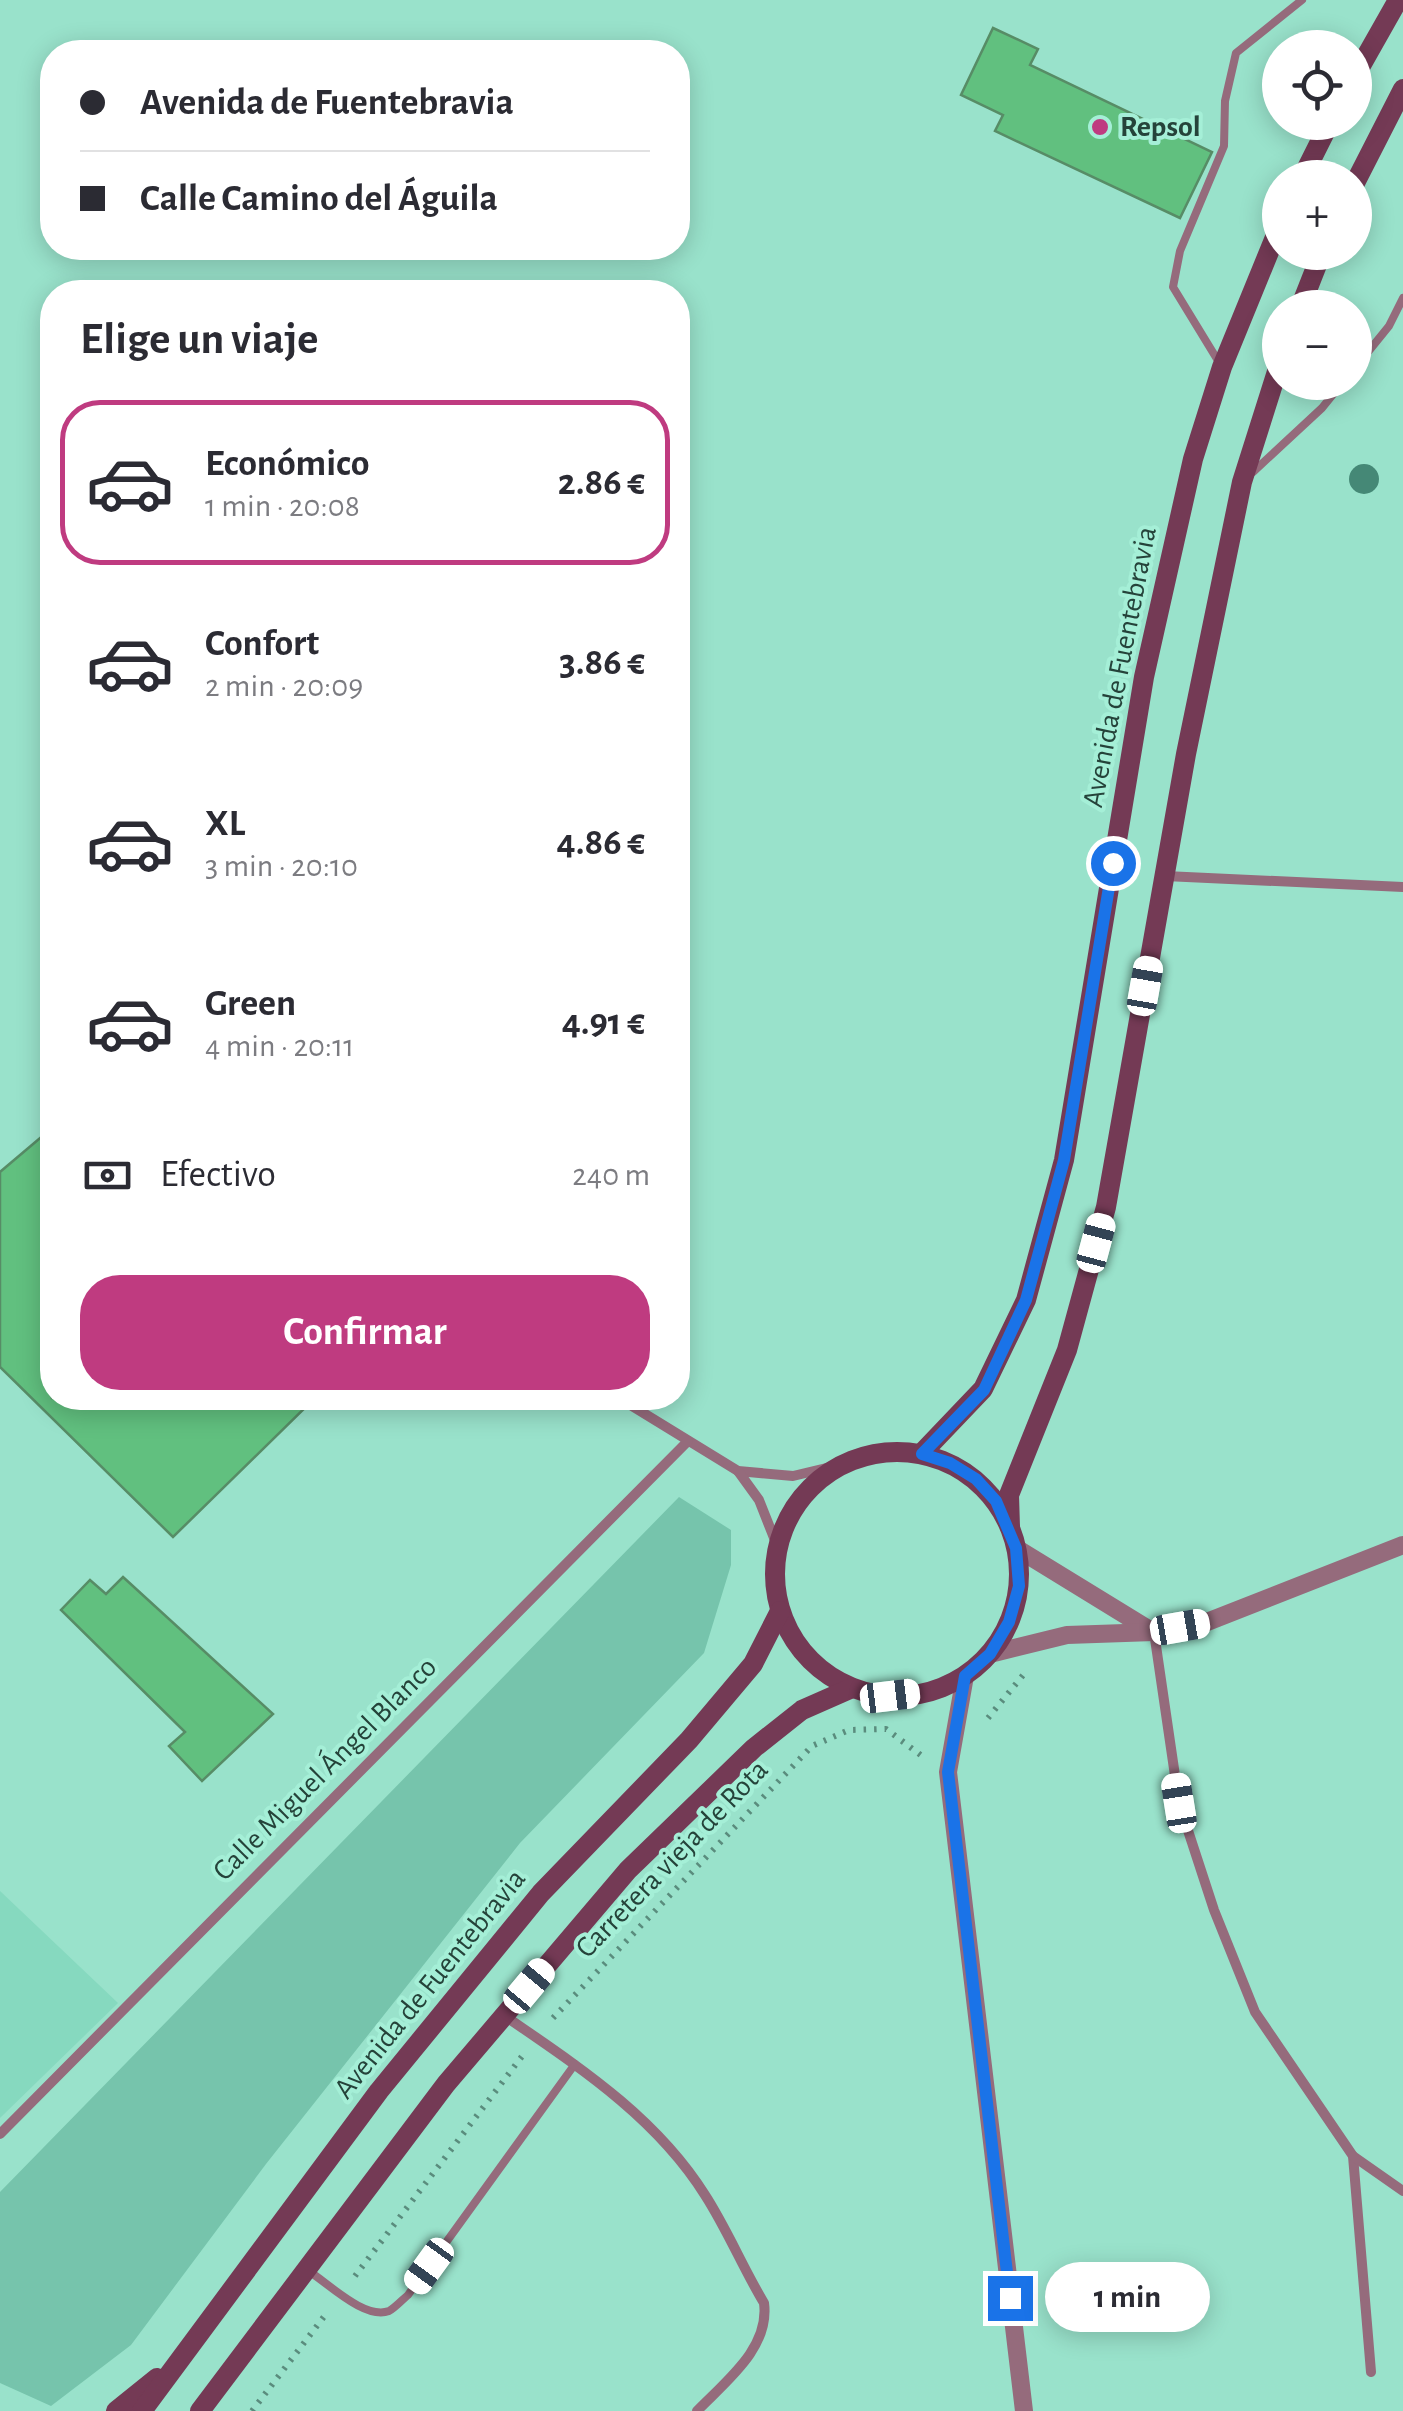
<!DOCTYPE html>
<html lang="es">
<head>
<meta charset="utf-8">
<style>
  :root { --surface:#fff; --page:#f7f7f7; --text:#2b2b33; --muted:#7c7c81; --line:#e1e1e2; --accent:#bf3b80 }
  body { margin:0; font-family:"Alegreya Sans",sans-serif; background:var(--page); color:var(--text); height:100vh; display:flex; flex-direction:column; font-size:38px; white-space:nowrap }
  * { box-sizing:border-box; margin:0 }
  p { font-size:32px; color:var(--muted) }
  .icon { flex:none; width:55px; height:55px; fill:none; stroke:currentColor; stroke-width:2; stroke-linecap:round; stroke-linejoin:round }
  .map { position:relative; flex:1; overflow:hidden }
  .details { position:absolute; left:40px; top:280px; width:650px; height:1130px; display:flex; flex-direction:column; background:var(--surface); border-radius:40px; box-shadow:0 5px 25px #0003 }
  .details>* { flex:none }
  .guide { position:absolute; left:40px; top:40px; width:650px; height:220px; border-radius:40px; box-shadow:0 5px 25px #0003; display:grid; align-content:center; height:220px; padding:0 40px; background:var(--surface) }
  .fabs { position:absolute; left:1262px; top:30px; display:grid; gap:20px }
  .fabs a { display:grid; place-items:center; width:110px; height:110px; border-radius:50%; background:var(--surface); box-shadow:0 5px 25px #0003; font-size:50px }
  .end { position:absolute; width:45px; height:45px; margin:-22px; border:12px solid #1a73e8; background:#fff; box-shadow:0 0 0 5px #fff }
  .from { border-radius:50% }
  .bubble { position:absolute; height:70px; border-radius:35px; background:var(--surface); box-shadow:0 5px 25px #0003; font-size:32px; font-weight:700; line-height:70px; text-align:center }
  .car { position:absolute; width:30px; height:60px; margin:-30px -15px; border-radius:12px; box-shadow:0 0 8px 2px #0007; background:linear-gradient(#fff 24%,#345 0 40%,#fff 0 76%,#345 0 86%,#fff 0) }
  .guide b { display:flex; align-items:center; gap:35px; height:95px; font-size:38px }
  .guide b+b { border-top:2px solid var(--line) }
  .guide i { width:25px; height:25px; background:var(--text) }
  ul { padding:0; list-style:none }
  li { display:flex; align-items:center; gap:30px; height:165px; margin:0 20px 15px; padding:0 20px; border:5px solid transparent; border-radius:40px }
  li div { flex:1 }
  li b { display:block; font-size:38px }
  li em { font-style:normal; font-weight:700 }
  li.active { border-color:var(--accent) }
  li>.icon { width:90px; height:90px; stroke-width:1.5 }
  h2 { padding:0 40px; font-size:45px; line-height:120px }
  .pay { display:flex; align-items:center; gap:25px; height:110px; padding:0 40px; font-size:38px }
  .pay p { margin-inline-start:auto }
  .cta { display:flex; gap:20px; margin-top:auto; padding:20px 40px }
  .cta a { flex:1; height:115px; border-radius:40px; background:var(--accent); color:#fff; font-size:40px; font-weight:700; line-height:115px; text-align:center }
  .map>svg:first-child { display:block }
</style>
</head>
<body>
<div class="map">
<svg width="1403" height="2411" viewBox="0 0 1403 2411">
  <rect width="100%" height="100%" fill="#99e2cb"/>
  <path fill="#86d9bf" d="M 0,1891 L 118,2003 L 0,2118 Z"/>
  <path fill="#76c4ac" d="M 679,1497 L 731,1530 L 731,1565 L 704,1653 L 520,1843 L 266,2164 L 131,2345 L 51,2406 L 0,2383 L 0,2192 Z"/>
  <g fill="#61c07f" stroke="#578c66" stroke-width="2.5">
    <path d="M 993,28 L 1038,49 L 1030,65 L 1212,152 L 1180,218 L 995,131 L 1003,115 L 961,95 Z"/>
    <path d="M 52,1128 L 52,1398 L 315,1398 L 173,1537 L 0,1367 L 0,1172 Z"/>
    <path d="M 123,1577 L 273,1714 L 202,1781 L 169,1746 L 185,1732 L 61,1610 L 90,1580 L 106,1594 Z"/>
  </g>
  <g fill="none" stroke-linecap="round" stroke-linejoin="round">
    <g stroke="#5a8c7d" stroke-width="6" stroke-dasharray="2.5 8" stroke-linecap="butt">
      <path d="M 988,1718 L 1024,1674"/>
      <path d="M 553,2018 L 812,1746 L 849,1730 L 886,1729 L 922,1756"/>
      <path d="M 355,2276 L 523,2055"/>
      <path d="M 252,2411 L 326,2314"/>
    </g>
    <g stroke="#956b7c" stroke-width="8">
      <path d="M 1220,364 L 1173,287 L 1180,251 L 1224,146 L 1225,101 L 1236,53 L 1302,0"/>
      <path d="M 1355,368 L 1389,326 L 1403,298"/>
      <path d="M 1253,472 L 1322,408 L 1343,382"/>
      <path d="M 310,2272 C 329,2284 365,2320 389,2311 C 395,2308 403,2299 408,2295 L 575,2064"/>
    </g>
    <g stroke="#956b7c" stroke-width="10">
      <path d="M 1165,876 L 1403,887"/>
      <path d="M 619,1398 L 738,1471 L 793,1476 L 839,1465"/>
      <path d="M 738,1471 L 759,1500 L 778,1548"/>
      <path d="M 1154,1632 L 1179,1803 L 1214,1910 L 1255,2012 L 1353,2156 L 1371,2372"/>
      <path d="M 505,2016 C 579,2067 656,2117 705,2195 C 727,2229 743,2268 764,2303 C 770,2348 726,2381 697,2411"/>
      <path d="M 0,2134 L 688,1441"/>
      <path d="M 1353,2156 L 1403,2191"/>
    </g>
    <g stroke="#956b7c" stroke-width="18">
      <path d="M 1016,1548 L 1153,1632"/>
      <path d="M 990,1654 L 1067,1635 L 1154,1632 L 1207,1622 L 1403,1545"/>
      <path d="M 965,1676 L 948,1772 L 1024,2411"/>
    </g>
    <g stroke="#743a55" stroke-width="20">
      <path d="M 1355,76 L 1398,0"/>
      <path d="M 1302,178 L 1330,122"/>
      <path d="M 1355,183 L 1403,89"/>
      <path d="M 1300,308 L 1322,252"/>
      <circle cx="897" cy="1574" r="122"/>
      <path d="M 922,1453 L 983,1389 L 1026,1300 L 1064,1160 L 1144,677 L 1193,459 L 1222,367 L 1280,225"/>
      <path d="M 1010,1527 L 1009,1495 L 1067,1350 L 1106,1207 L 1186,754 L 1242,482 L 1280,362"/>
      <path d="M 116,2411 L 157,2378"/>
      <path d="M 142,2411 L 379,2091 L 541,1893 L 689,1740 L 753,1664 L 780,1611"/>
      <path d="M 200,2411 L 446,2084 L 628,1870 L 754,1748 L 802,1710 L 852,1688"/>
    </g>
  </g>
  <circle fill="#458876" cx="1364" cy="479" r="15"/>
  <g fill="none" stroke-linecap="round" stroke-linejoin="round">
    <path stroke="#1a73e8" stroke-width="12" d="M 1010,2298 L 948,1772 L 965,1676 L 990,1654 L 1009,1622 L 1019,1586 L 1016,1548 L 996,1501 L 976,1479 L 950,1463 L 922,1454 L 984,1390 L 1026,1300 L 1064,1160 L 1113,863"/>
  </g>
  <circle fill="#bf3b80" stroke="#a5efd7" stroke-width="4" cx="1100" cy="127" r="10"/>
  <g text-anchor="middle" dominant-baseline="central" stroke-width="8" stroke-linejoin="round" paint-order="stroke">
    <g font-size="30" font-weight="bold" fill="#25433a" stroke="#a5efd7" text-anchor="start">
      <text x="1120" y="127">Repsol</text>
    </g>
    <g font-size="30" fill="#25433a" stroke="#a5efd7">
      <text transform="translate(1120 667) rotate(-79)">Avenida de Fuentebravia</text>
      <text transform="translate(325 1769) rotate(-45)">Calle Miguel Ángel Blanco</text>
      <text transform="translate(672 1859) rotate(-46)">Carretera vieja de Rota</text>
      <text transform="translate(430 1984) rotate(-51)">Avenida de Fuentebravia</text>
    </g>
  </g>
</svg>
<div class="fabs">
<a><svg class="icon" aria-label="locate" viewBox="0 0 24 24"><circle cx="12" cy="12" r="6"/><path d="M12 2v4M12 18v4M2 12h4M18 12h4"/></svg></a>
<a>+</a>
<a>−</a>
</div>
<i class="end from" style="left:1113px;top:863px"></i>
<i class="end" style="left:1010px;top:2298px"></i>
<div class="bubble" style="left:1045px;top:2262px;width:165px">1 min</div>
<i class="car" style="left:1145px;top:986px;rotate:10deg"></i>
<i class="car" style="left:1096px;top:1243px;rotate:15deg"></i>
<i class="car" style="left:1180px;top:1627px;rotate:80deg"></i>
<i class="car" style="left:890px;top:1696px;rotate:83deg"></i>
<i class="car" style="left:1179px;top:1803px;rotate:351deg"></i>
<i class="car" style="left:529px;top:1986px;rotate:40deg"></i>
<i class="car" style="left:429px;top:2266px;rotate:216deg"></i>
<div class="guide">
<b><i class="from"></i>Avenida de Fuentebravia</b>
<b><i></i>Calle Camino del Águila</b>
</div>
<section class="details">
<h2>Elige un viaje</h2>
<ul>
<li class="active"><svg class="icon" aria-label="car" viewBox="0 0 24 24"><path d="M5 17H2v-5l4-1 3-4h7l3 4 3 1v5h-3M9 17h6M6 11h13"/><circle cx="7" cy="17" r="2"/><circle cx="17" cy="17" r="2"/></svg><div><b>Económico</b><p>1 min · 20:08</p></div><em>2.86 €</em></li>
<li><svg class="icon" aria-label="car" viewBox="0 0 24 24"><path d="M5 17H2v-5l4-1 3-4h7l3 4 3 1v5h-3M9 17h6M6 11h13"/><circle cx="7" cy="17" r="2"/><circle cx="17" cy="17" r="2"/></svg><div><b>Confort</b><p>2 min · 20:09</p></div><em>3.86 €</em></li>
<li><svg class="icon" aria-label="car" viewBox="0 0 24 24"><path d="M5 17H2v-5l4-1 3-4h7l3 4 3 1v5h-3M9 17h6M6 11h13"/><circle cx="7" cy="17" r="2"/><circle cx="17" cy="17" r="2"/></svg><div><b>XL</b><p>3 min · 20:10</p></div><em>4.86 €</em></li>
<li><svg class="icon" aria-label="car" viewBox="0 0 24 24"><path d="M5 17H2v-5l4-1 3-4h7l3 4 3 1v5h-3M9 17h6M6 11h13"/><circle cx="7" cy="17" r="2"/><circle cx="17" cy="17" r="2"/></svg><div><b>Green</b><p>4 min · 20:11</p></div><em>4.91 €</em></li>
</ul>
<div class="pay"><svg class="icon" aria-label="cash" viewBox="0 0 24 24"><path d="M3 7h18v10H3z"/><circle cx="12" cy="12" r="2"/></svg>Efectivo<p>240 m</p></div>
<div class="cta"><a>Confirmar</a></div>
</section>
</div>
</body>
</html>
